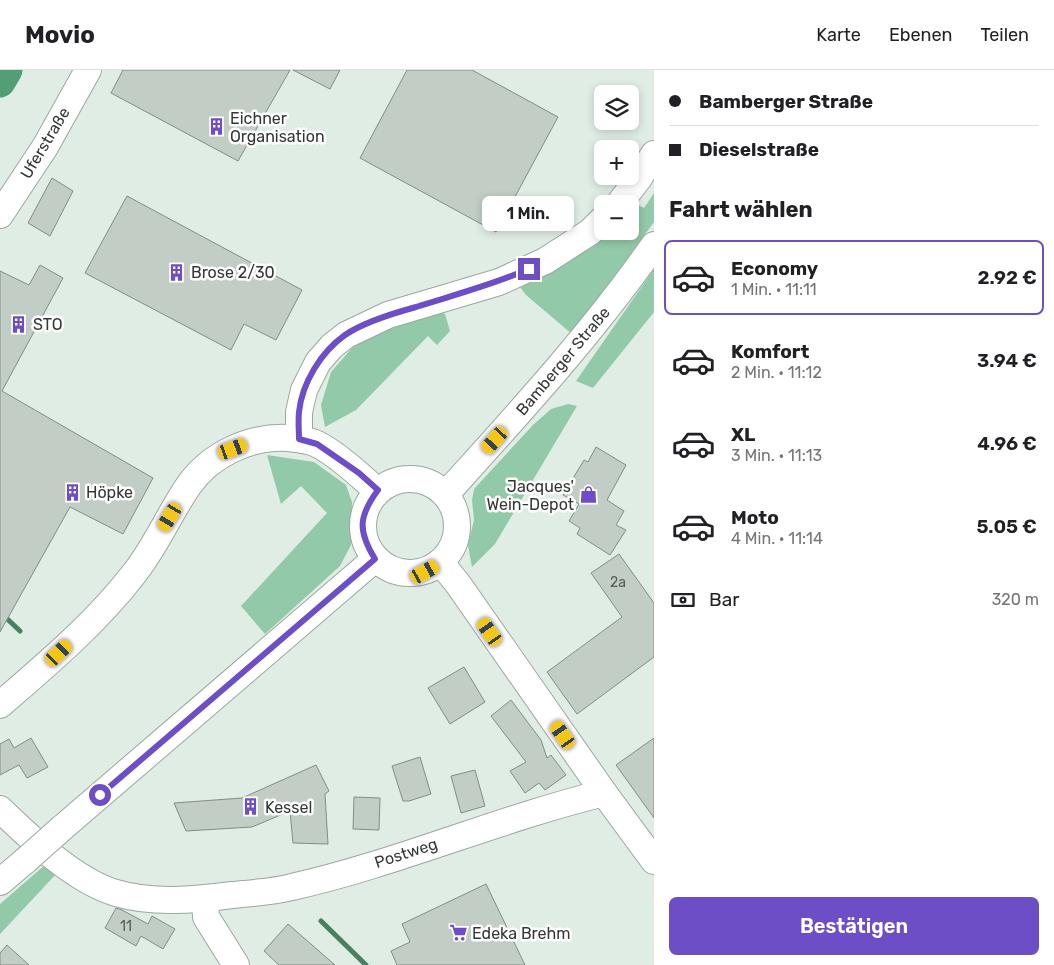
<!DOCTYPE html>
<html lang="de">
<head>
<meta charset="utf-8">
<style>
  :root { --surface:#fff; --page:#f6f6f6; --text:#202124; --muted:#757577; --line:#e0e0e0; --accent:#6d4ec7 }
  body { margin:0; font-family:Rubik,sans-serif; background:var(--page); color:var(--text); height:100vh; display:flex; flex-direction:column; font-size:19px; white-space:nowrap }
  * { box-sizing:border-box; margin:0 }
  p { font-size:16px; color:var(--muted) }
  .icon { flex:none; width:28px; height:28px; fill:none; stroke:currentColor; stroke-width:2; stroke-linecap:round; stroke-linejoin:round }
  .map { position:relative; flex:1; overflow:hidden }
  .details { display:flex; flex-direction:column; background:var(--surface); width:400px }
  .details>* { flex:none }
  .hud { display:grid; align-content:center; height:110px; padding:0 15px; background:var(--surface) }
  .tools { position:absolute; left:594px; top:15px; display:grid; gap:10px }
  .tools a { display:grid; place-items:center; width:45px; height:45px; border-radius:8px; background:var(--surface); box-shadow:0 2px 8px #0003; font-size:25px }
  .end { position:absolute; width:22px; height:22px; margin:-11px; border:6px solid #6d4ec7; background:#fff; box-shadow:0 0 0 2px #fff }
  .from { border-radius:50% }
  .bubble { position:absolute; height:35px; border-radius:8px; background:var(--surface); box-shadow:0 2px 8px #0003; font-size:16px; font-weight:600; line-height:35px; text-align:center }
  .car { position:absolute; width:15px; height:30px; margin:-15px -8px; border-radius:6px; box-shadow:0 0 4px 1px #0007; background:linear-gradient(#f5c518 24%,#345 0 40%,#f5c518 0 76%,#345 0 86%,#f5c518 0) }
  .hud b { display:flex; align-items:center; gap:18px; height:48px; font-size:19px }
  .hud b+b { border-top:1px solid var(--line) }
  .hud i { width:12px; height:12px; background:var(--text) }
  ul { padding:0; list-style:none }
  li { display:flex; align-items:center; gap:15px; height:75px; margin:0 10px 8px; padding:0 5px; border:2px solid transparent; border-radius:8px }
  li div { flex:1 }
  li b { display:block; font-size:19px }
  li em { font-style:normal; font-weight:600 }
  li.selected { border-color:var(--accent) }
  li>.icon { width:45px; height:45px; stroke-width:1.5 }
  h2 { padding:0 15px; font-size:22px; line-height:60px }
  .pay { display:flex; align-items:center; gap:12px; height:55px; padding:0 15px; font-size:19px }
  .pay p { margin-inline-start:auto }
  .button { display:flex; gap:10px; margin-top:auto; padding:10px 15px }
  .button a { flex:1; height:58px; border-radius:8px; background:var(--accent); color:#fff; font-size:20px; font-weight:600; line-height:58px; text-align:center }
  header { display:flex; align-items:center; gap:30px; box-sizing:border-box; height:70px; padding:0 25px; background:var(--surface); border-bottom:1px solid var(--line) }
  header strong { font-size:24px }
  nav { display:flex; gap:28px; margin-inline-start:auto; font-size:18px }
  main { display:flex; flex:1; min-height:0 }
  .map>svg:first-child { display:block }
</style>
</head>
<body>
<header>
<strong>Movio</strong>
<nav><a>Karte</a><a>Ebenen</a><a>Teilen</a></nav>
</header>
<main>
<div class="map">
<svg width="654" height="895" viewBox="0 0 654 895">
  <rect width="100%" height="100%" fill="#e0ede5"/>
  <g fill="#92c9a8">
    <path d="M 654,123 L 654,152 L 572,264 L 526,225 L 520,217 L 578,183 L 605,161 L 630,161 L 630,142 L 638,135 L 644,138 Z"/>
    <path d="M 654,199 L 654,242 L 593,318 L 576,311 Z"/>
    <path d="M 441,242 L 445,244 L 450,261 L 437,275 L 428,266 L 356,340 L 325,357 L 321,335 L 331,302 L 352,278 L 379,258 Z"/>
    <path d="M 568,334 L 577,336 L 495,474 L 472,497 L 468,475 L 474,450 L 472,430 L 474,419 L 533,355 L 551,339 Z"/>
    <path d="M 267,385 L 314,392 L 346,415 L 352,432 L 351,475 L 340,496 L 265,564 L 241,536 L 327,443 L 301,416 L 281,434 Z"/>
    <path d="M 45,795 L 58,802 L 0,864 L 0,834 Z"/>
  </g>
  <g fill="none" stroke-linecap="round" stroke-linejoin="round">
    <g stroke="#498062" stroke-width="5">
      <path d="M 0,542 L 20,561"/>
      <path d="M 321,851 L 366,895"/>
    </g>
    <path stroke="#529f75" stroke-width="31" d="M 0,12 L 7,0"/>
  </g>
  <g fill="#c1cdc5" stroke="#818d85">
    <path d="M 123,0 L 290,0 L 238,91 L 111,23 Z"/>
    <path d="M 293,0 L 340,0 L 330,19 Z"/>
    <path d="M 407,0 L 472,0 L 558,47 L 496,162 L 360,88 Z"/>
    <path d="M 52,108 L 73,121 L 50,166 L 28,153 Z"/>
    <path d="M 127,126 L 302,220 L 276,270 L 244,254 L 231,280 L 85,203 Z"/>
    <path d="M 40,195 L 63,208 L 2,321 L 153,408 L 123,464 L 70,437 L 0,562 L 0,201 L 29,215 Z"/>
    <path d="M 596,377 L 626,395 L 607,430 L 624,441 L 616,455 L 626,460 L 610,485 L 577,464 L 580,458 L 569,451 L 579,434 L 563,425 L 584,390 L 588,392 Z"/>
    <path d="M 619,484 L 654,533 L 654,587 L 577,644 L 547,602 L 622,547 L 591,503 Z"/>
    <path d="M 464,597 L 485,632 L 450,654 L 428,618 Z"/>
    <path d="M 511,630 L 541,670 L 547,688 L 551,685 L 566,705 L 545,720 L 539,713 L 525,723 L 510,701 L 526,692 L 491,646 Z"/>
    <path d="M 31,668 L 48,697 L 27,708 L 19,695 L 0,705 L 0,674 L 9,669 L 14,678 Z"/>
    <path d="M 654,668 L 654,748 L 616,695 Z"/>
    <path d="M 420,687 L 431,724 L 409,731 L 403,731 L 392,696 Z"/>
    <path d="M 316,695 L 329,721 L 325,724 L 328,774 L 293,773 L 290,741 L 252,757 L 186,761 L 174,733 L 242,728 Z"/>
    <path d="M 475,700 L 485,736 L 461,743 L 451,706 Z"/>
    <path d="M 354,727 L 380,728 L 379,760 L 353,759 Z"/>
    <path d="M 486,814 L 525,895 L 397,895 L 391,881 L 410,872 L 402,854 Z"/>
    <path d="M 116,838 L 122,840 L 148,854 L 152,846 L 175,859 L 163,879 L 141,866 L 136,876 L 105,858 Z"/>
    <path d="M 288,854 L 335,895 L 279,895 L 264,881 Z"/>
    <path d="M 7,875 L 29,895 L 0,895 L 0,883 Z"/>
  </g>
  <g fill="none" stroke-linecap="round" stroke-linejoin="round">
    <defs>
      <g id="minor">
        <path d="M 619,134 L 639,108 L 654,84"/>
        <path d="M 0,145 L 45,77 L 88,0"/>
        <path d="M 299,369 L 299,342 L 304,320 L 318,292 L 332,276 L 346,265 L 388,245 L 499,212 L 545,191 L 590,162 L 602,150"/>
        <circle cx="410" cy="456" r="47"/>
        <path d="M 446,424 C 519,343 591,265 654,175"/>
        <path d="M 441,493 L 458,514 L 604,723 L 654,791"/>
        <path d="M 0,635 C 46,595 95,554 133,505 C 155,478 169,444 189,415 C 211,384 250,366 288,368 C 297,369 309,370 317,374 C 337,384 361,406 377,421"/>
        <path d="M 0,739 C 30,768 75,811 116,823 C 153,834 194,830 232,825 C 252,823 273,822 292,817 C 398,793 498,749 604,723"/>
        <path d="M 62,758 L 375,489"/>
        <path d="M 0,812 L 26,790"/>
        <path d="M 205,829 L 206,847 L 236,895"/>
      </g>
    </defs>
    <use href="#minor" stroke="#9ba7a0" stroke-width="28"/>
    <use href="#minor" stroke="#fff" stroke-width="26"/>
    <defs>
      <path id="minor-bridge" d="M 26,790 L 62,758"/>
    </defs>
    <use href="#minor-bridge" stroke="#9ba7a0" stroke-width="28" stroke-linecap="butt"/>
    <use href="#minor-bridge" stroke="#fff" stroke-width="26"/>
  </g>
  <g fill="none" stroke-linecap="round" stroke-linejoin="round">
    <path stroke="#6d4ec7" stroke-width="6" d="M 100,725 L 375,489 C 358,461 358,447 378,420 L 359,403 L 317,374 L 299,369 C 299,360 298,351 299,342 C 302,313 321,282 345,265 C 364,252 394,243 416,237 C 454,225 492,215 529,199"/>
  </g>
  <defs>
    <symbol id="building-bare" viewBox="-9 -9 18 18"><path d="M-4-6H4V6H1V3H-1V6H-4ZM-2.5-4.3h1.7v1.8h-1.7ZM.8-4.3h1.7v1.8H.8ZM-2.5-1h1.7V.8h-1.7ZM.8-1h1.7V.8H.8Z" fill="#6d4ec7" stroke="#fff" stroke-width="2.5" paint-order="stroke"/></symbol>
    <symbol id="shop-bare" viewBox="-9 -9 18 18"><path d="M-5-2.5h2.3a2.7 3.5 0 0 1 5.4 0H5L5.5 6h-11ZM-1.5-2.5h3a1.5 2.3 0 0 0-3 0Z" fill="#6d4ec7" stroke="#fff" stroke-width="2.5" paint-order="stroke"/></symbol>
    <symbol id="supermarket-bare" viewBox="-9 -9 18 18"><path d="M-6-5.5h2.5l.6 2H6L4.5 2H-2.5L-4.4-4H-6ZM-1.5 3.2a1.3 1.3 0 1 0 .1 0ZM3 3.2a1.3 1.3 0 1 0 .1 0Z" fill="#6d4ec7" stroke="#fff" stroke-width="2.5" paint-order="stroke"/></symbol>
  </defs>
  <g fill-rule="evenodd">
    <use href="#building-bare" x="204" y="44" width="25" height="25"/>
    <use href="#building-bare" x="164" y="190" width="25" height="25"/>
    <use href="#building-bare" x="6" y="242" width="25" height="25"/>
    <use href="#building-bare" x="60" y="410" width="25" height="25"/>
    <use href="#shop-bare" x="576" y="412" width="25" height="25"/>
    <use href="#building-bare" x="238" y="724" width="25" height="25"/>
    <use href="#supermarket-bare" x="446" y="850" width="25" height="25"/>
  </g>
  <g text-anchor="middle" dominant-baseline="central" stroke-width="5" stroke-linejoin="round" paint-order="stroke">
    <g font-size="14" fill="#565d59">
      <text x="618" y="512">2a</text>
      <text x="126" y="856">11</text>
    </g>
    <g font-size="16" fill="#333835" stroke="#fff" text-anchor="start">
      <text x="230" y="48">Eichner<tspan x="230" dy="18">Organisation</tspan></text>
      <text x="191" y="202">Brose 2/30</text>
      <text x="33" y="254">STO</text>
      <text x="574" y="416" text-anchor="end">Jacques'<tspan x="574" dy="18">Wein-Depot</tspan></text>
      <text x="86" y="422">Höpke</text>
      <text x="265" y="737">Kessel</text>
      <text x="472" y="863">Edeka Brehm</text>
    </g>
    <g font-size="16" fill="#333835" stroke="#fff">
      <text transform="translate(45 73) rotate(-59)">Uferstraße</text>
      <text transform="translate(563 291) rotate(-50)">Bamberger Straße</text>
      <text transform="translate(406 783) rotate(-18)">Postweg</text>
    </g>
  </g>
</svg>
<div class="tools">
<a><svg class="icon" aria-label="layers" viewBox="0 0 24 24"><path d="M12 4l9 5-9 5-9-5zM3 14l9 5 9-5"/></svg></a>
<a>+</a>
<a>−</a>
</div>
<i class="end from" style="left:100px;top:725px"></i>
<i class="end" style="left:529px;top:199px"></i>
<div class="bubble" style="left:482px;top:126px;width:92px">1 Min.</div>
<i class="car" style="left:495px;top:370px;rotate:222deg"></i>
<i class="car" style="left:233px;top:379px;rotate:70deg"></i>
<i class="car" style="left:170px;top:447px;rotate:211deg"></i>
<i class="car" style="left:425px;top:502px;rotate:61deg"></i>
<i class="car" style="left:490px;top:562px;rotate:325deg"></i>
<i class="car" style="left:59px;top:583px;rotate:46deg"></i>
<i class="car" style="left:563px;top:665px;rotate:325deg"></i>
</div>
<section class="details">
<div class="hud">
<b><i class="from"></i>Bamberger Straße</b>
<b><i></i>Dieselstraße</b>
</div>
<h2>Fahrt wählen</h2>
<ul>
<li class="selected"><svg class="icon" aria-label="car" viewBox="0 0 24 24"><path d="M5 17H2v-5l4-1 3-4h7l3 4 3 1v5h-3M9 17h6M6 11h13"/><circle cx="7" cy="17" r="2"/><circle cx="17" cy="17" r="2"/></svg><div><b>Economy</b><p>1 Min. · 11:11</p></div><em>2.92 €</em></li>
<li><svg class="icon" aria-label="car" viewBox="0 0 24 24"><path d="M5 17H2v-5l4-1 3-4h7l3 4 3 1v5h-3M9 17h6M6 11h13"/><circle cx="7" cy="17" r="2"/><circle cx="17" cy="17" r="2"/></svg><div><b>Komfort</b><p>2 Min. · 11:12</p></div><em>3.94 €</em></li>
<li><svg class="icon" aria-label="car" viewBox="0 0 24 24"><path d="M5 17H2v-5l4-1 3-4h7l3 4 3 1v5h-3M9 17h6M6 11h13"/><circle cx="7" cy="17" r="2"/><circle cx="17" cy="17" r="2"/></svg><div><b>XL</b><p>3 Min. · 11:13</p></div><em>4.96 €</em></li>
<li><svg class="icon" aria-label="car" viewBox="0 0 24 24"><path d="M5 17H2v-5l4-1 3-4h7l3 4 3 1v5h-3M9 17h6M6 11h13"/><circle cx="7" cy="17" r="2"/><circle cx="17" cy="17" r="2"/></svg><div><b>Moto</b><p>4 Min. · 11:14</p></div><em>5.05 €</em></li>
</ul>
<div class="pay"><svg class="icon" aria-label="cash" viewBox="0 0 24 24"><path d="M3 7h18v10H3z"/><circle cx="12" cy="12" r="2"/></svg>Bar<p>320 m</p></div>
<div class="button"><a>Bestätigen</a></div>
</section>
</main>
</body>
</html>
